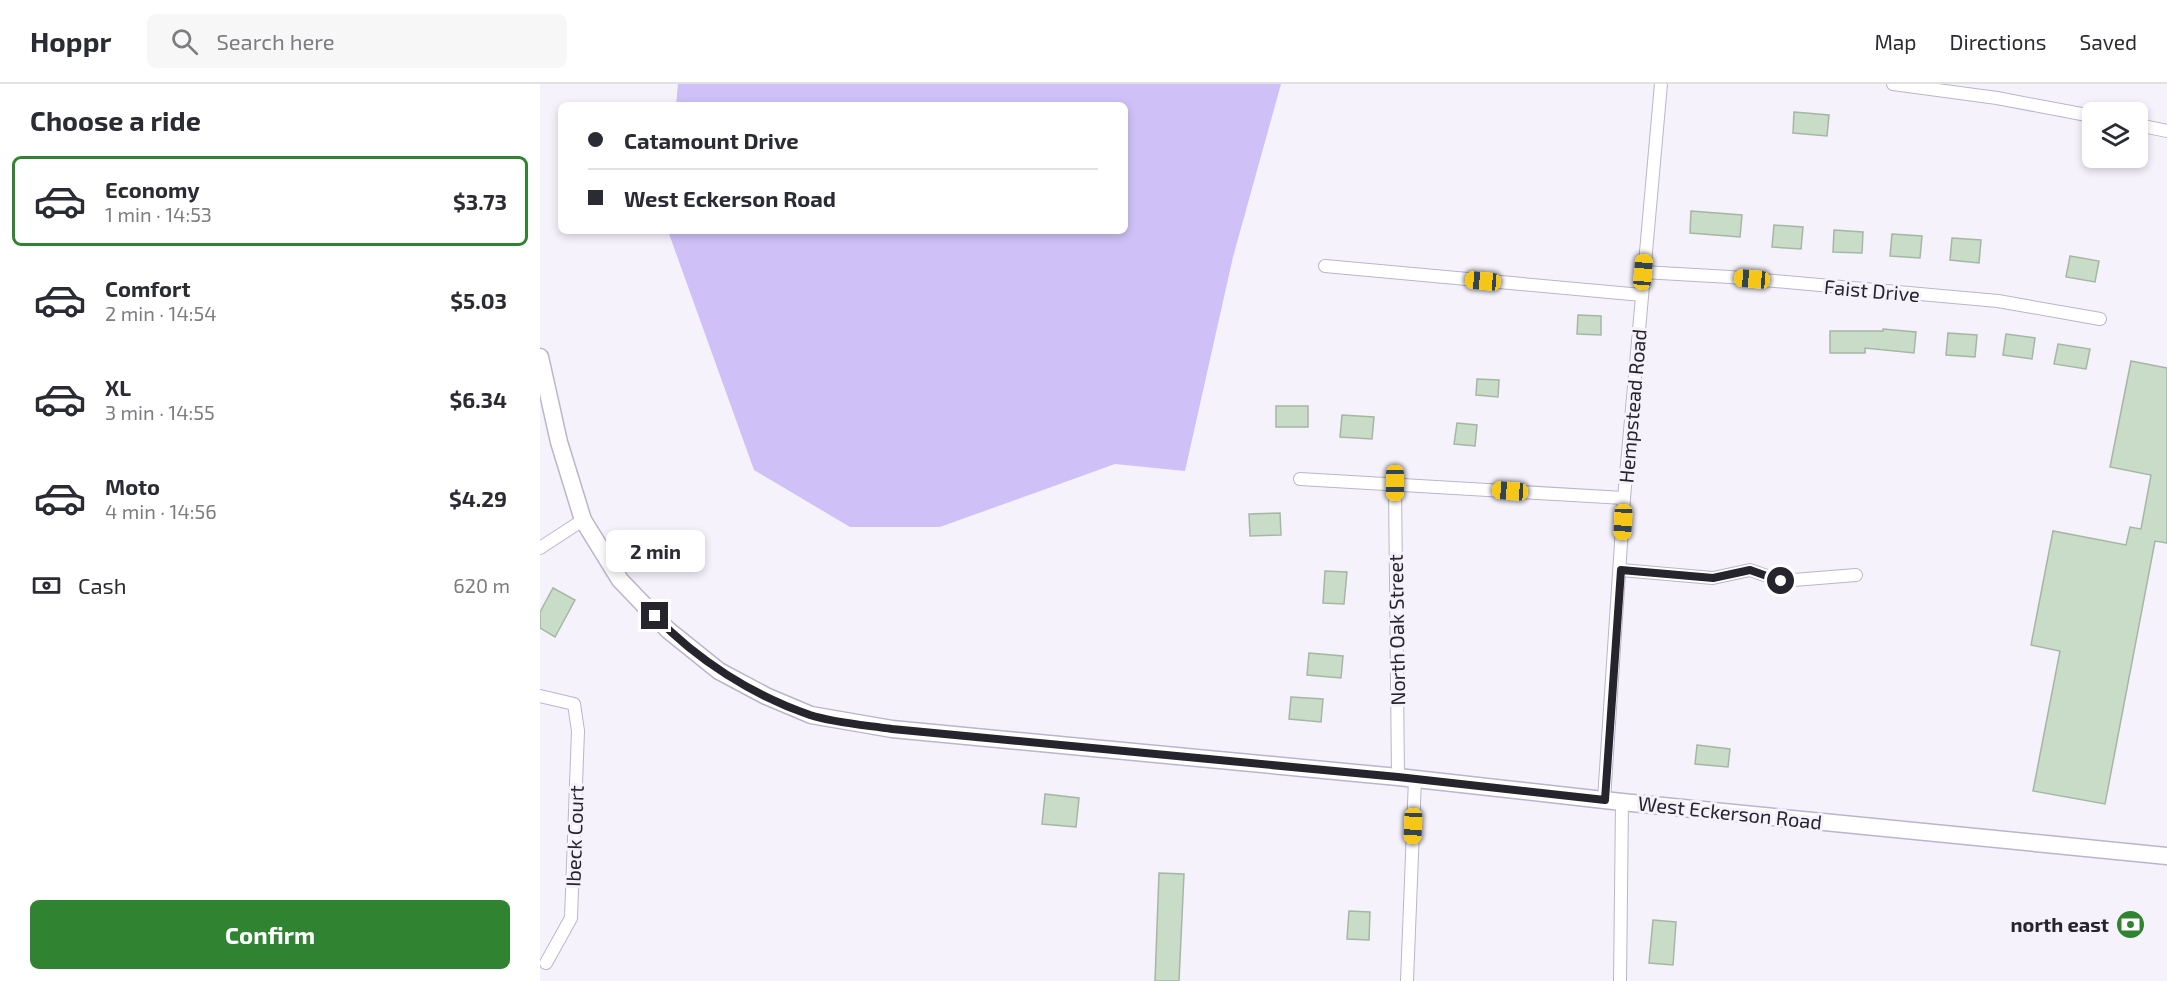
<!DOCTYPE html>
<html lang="en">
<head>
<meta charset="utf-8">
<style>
  :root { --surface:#fff; --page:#f7f7f7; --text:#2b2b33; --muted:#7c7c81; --line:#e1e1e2; --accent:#2f8331 }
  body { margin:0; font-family:"Exo 2",sans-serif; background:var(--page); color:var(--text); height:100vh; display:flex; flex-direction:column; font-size:22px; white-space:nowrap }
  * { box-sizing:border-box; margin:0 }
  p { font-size:20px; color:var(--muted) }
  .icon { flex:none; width:33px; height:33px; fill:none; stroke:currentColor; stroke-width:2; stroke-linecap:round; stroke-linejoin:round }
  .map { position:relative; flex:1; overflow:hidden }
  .panel { display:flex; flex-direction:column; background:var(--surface); width:540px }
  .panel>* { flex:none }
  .banner { position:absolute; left:18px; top:18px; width:570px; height:132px; border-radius:9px; box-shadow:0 3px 9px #0003; display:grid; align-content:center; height:132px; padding:0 30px; background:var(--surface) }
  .tools { position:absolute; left:1542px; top:18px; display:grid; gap:12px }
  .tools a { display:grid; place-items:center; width:66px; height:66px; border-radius:9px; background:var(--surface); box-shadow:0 3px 9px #0003; font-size:30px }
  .end { position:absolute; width:27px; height:27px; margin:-14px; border:8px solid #26242c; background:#fff; box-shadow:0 0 0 3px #fff }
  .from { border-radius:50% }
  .bubble { position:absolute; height:42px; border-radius:9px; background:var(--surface); box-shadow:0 3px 9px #0003; font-size:20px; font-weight:700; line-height:42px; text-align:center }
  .car { position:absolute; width:18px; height:36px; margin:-18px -9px; border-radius:8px; box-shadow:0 0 4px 2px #0007; background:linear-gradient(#f5c518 24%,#345 0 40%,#f5c518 0 76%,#345 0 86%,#f5c518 0) }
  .banner b { display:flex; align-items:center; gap:21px; height:57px; font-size:22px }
  .banner b+b { border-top:2px solid var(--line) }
  .banner i { width:15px; height:15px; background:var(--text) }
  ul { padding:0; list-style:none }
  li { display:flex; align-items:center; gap:18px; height:90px; margin:0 12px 9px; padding:0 18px; border:3px solid transparent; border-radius:9px }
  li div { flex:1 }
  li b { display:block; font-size:22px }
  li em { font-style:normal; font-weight:700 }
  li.selected { border-color:var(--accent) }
  li>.icon { width:54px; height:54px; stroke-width:1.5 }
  h2 { padding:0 30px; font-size:27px; line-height:72px }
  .pay { display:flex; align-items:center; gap:15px; height:66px; padding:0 30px; font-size:22px }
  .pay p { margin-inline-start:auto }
  .primary-button { display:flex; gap:12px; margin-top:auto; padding:12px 30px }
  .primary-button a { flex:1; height:69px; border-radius:9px; background:var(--accent); color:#fff; font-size:24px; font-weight:700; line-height:69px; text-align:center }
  header { display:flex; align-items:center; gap:36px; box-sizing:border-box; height:84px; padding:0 30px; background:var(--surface); border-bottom:2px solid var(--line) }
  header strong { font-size:28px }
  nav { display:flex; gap:33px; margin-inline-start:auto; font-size:21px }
  .search { width:420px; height:54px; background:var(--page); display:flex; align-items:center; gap:15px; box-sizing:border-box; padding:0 21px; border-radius:9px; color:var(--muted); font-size:22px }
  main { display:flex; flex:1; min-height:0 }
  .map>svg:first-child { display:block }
</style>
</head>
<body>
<header>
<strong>Hoppr</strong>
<div class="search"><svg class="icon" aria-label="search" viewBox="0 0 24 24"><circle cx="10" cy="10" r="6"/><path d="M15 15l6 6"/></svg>Search here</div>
<nav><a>Map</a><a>Directions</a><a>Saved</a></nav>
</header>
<main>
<section class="panel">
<h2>Choose a ride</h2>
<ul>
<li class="selected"><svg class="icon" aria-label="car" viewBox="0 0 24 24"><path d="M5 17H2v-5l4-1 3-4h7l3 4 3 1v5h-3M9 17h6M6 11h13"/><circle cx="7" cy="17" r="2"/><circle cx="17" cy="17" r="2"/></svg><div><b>Economy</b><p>1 min · 14:53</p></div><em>$3.73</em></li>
<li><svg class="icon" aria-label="car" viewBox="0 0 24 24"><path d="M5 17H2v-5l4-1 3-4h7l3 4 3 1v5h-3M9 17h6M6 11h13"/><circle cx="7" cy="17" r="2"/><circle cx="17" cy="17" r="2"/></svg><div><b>Comfort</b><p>2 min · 14:54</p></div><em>$5.03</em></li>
<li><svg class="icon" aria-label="car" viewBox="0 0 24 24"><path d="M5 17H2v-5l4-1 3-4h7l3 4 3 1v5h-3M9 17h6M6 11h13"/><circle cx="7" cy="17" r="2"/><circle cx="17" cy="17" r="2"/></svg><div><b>XL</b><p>3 min · 14:55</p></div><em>$6.34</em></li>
<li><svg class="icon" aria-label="car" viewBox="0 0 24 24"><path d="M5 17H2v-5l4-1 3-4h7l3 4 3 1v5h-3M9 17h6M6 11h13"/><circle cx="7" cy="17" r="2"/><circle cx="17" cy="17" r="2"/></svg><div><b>Moto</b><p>4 min · 14:56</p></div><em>$4.29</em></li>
</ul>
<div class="pay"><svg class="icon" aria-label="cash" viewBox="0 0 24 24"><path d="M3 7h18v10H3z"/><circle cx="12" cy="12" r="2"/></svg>Cash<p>620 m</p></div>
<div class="primary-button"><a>Confirm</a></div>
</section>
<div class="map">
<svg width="1627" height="897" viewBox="0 0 1627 897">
  <rect width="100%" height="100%" fill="#f5f2fc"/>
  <path fill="#cfc1f7" d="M 138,0 L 741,0 L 693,173 L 645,387 L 575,380 L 400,443 L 310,443 L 214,386 L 128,147 L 585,147 L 585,21 L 136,21 Z"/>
  <g fill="#c9dcc8" stroke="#a5b7a4" stroke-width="1.5">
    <path d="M 1254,28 L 1289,31 L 1287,52 L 1253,49 Z"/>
    <path d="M 1151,127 L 1202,131 L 1200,153 L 1150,149 Z"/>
    <path d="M 1234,141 L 1263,143 L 1261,165 L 1232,163 Z"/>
    <path d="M 1294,146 L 1323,148 L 1322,169 L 1293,168 Z"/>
    <path d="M 1352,150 L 1382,152 L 1380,174 L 1350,172 Z"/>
    <path d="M 1412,154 L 1441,156 L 1439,179 L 1410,176 Z"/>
    <path d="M 1530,172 L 1559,177 L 1555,198 L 1526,193 Z"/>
    <path d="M 1038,231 L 1061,232 L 1061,251 L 1037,250 Z"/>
    <path d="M 1343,245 L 1376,248 L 1374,269 L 1325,264 L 1325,269 L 1290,269 L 1290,247 L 1343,247 Z"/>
    <path d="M 1408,249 L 1437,251 L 1435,273 L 1406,271 Z"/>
    <path d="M 1466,250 L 1495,254 L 1492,275 L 1463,271 Z"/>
    <path d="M 1518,260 L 1550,265 L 1546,285 L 1514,280 Z"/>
    <path d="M 1591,277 L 1627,284 L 1627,459 L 1615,457 L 1565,720 L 1493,707 L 1520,567 L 1491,561 L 1513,447 L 1586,461 L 1590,443 L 1601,445 L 1611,391 L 1570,383 Z"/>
    <path d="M 937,295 L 959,296 L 958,313 L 936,311 Z"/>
    <rect x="736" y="322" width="32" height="21"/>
    <path d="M 802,331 L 834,333 L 832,355 L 800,353 Z"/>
    <path d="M 917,339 L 937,341 L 935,362 L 914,360 Z"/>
    <path d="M 740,429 L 741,451 L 710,452 L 709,430 Z"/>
    <path d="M 785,487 L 807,488 L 804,520 L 783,519 Z"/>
    <path d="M 13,504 L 35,516 L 15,553 L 0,544 L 0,528 Z"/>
    <path d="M 769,569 L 803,572 L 801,594 L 767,591 Z"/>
    <path d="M 751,613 L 783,615 L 781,638 L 749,635 Z"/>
    <path d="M 1157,661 L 1190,665 L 1188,683 L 1155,680 Z"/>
    <path d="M 505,710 L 539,714 L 536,743 L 502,740 Z"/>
    <path d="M 619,789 L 644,790 L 639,897 L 615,897 Z"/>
    <path d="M 809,827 L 830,828 L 829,856 L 807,855 Z"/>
    <path d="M 1113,836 L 1136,838 L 1133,881 L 1109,879 Z"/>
  </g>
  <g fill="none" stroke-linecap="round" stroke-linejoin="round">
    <defs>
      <g id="street">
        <path d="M 1353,0 L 1457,14 L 1552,32"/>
        <path d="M 1598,41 L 1627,47"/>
        <path d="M 785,182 L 1102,211"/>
        <path d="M 1103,188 L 1190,193 L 1458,217 L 1560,235"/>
        <path d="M 760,395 L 1084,414"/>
        <path d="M 855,400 L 858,693"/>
        <path d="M 0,464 L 43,436"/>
        <path d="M 1081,486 L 1173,494 L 1210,486 L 1241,497 L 1316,491"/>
        <path d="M 0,612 L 34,620 L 38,647 L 31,834 L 6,879"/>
        <path d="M 1064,715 L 1084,414 L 1121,0"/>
        <path d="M 867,897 L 875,695"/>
        <path d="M 1080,897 L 1082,718"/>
      </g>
      <path id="secondary" d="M 0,273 L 19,358 L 43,436 L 80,496 L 128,546 L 179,587 L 226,612 L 271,631 L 352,645 L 858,693 L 1082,718 L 1627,772"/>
    </defs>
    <use href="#street" stroke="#bab5cc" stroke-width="14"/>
    <use href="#secondary" stroke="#bab5cc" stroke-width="19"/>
    <use href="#street" stroke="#fff" stroke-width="12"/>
    <use href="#secondary" stroke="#fff" stroke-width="16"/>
  </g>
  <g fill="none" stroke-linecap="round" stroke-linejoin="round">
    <path stroke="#26242c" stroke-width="8" d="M 115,532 C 157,576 212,611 270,631 C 295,639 325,641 352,645 L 858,693 L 1065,716 L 1081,486 L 1173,494 L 1210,486 L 1241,497"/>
  </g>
  <defs>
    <symbol id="bank-disc" viewBox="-11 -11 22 22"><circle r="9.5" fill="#2f8331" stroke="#f5f2fc"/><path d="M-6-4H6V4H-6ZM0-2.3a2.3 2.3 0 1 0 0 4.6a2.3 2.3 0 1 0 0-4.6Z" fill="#fff"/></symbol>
  </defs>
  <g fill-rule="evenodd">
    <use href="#bank-disc" x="1574" y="824" width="33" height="33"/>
  </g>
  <g text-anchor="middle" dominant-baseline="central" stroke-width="6" stroke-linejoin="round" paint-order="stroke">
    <g font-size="20" fill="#26242c" stroke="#f5f2fc">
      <text transform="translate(1332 206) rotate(5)">Faist Drive</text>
      <text transform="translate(1092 322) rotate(-85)">Hempstead Road</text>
      <text transform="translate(856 546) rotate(-91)">North Oak Street</text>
      <text transform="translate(1190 728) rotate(6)">West Eckerson Road</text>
      <text transform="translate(34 752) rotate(-88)">Ibeck Court</text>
    </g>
    <g font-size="20" font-weight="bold" fill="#26242c" stroke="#f5f2fc" text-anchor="end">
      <text x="1569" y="840">north east</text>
    </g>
  </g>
</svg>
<div class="tools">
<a><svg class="icon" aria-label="layers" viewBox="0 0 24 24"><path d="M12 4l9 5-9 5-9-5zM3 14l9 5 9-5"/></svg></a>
</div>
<i class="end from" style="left:1241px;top:497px"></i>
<i class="end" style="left:115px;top:532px"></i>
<div class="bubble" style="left:66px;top:446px;width:99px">2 min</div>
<i class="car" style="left:1103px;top:188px;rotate:5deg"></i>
<i class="car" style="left:1212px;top:195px;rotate:275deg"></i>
<i class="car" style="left:943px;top:197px;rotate:275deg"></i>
<i class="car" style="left:855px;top:399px;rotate:180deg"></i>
<i class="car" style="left:970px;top:407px;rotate:274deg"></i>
<i class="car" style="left:1083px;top:438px;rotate:183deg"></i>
<i class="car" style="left:873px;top:742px;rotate:182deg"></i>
<div class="banner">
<b><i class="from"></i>Catamount Drive</b>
<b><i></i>West Eckerson Road</b>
</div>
</div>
</main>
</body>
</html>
